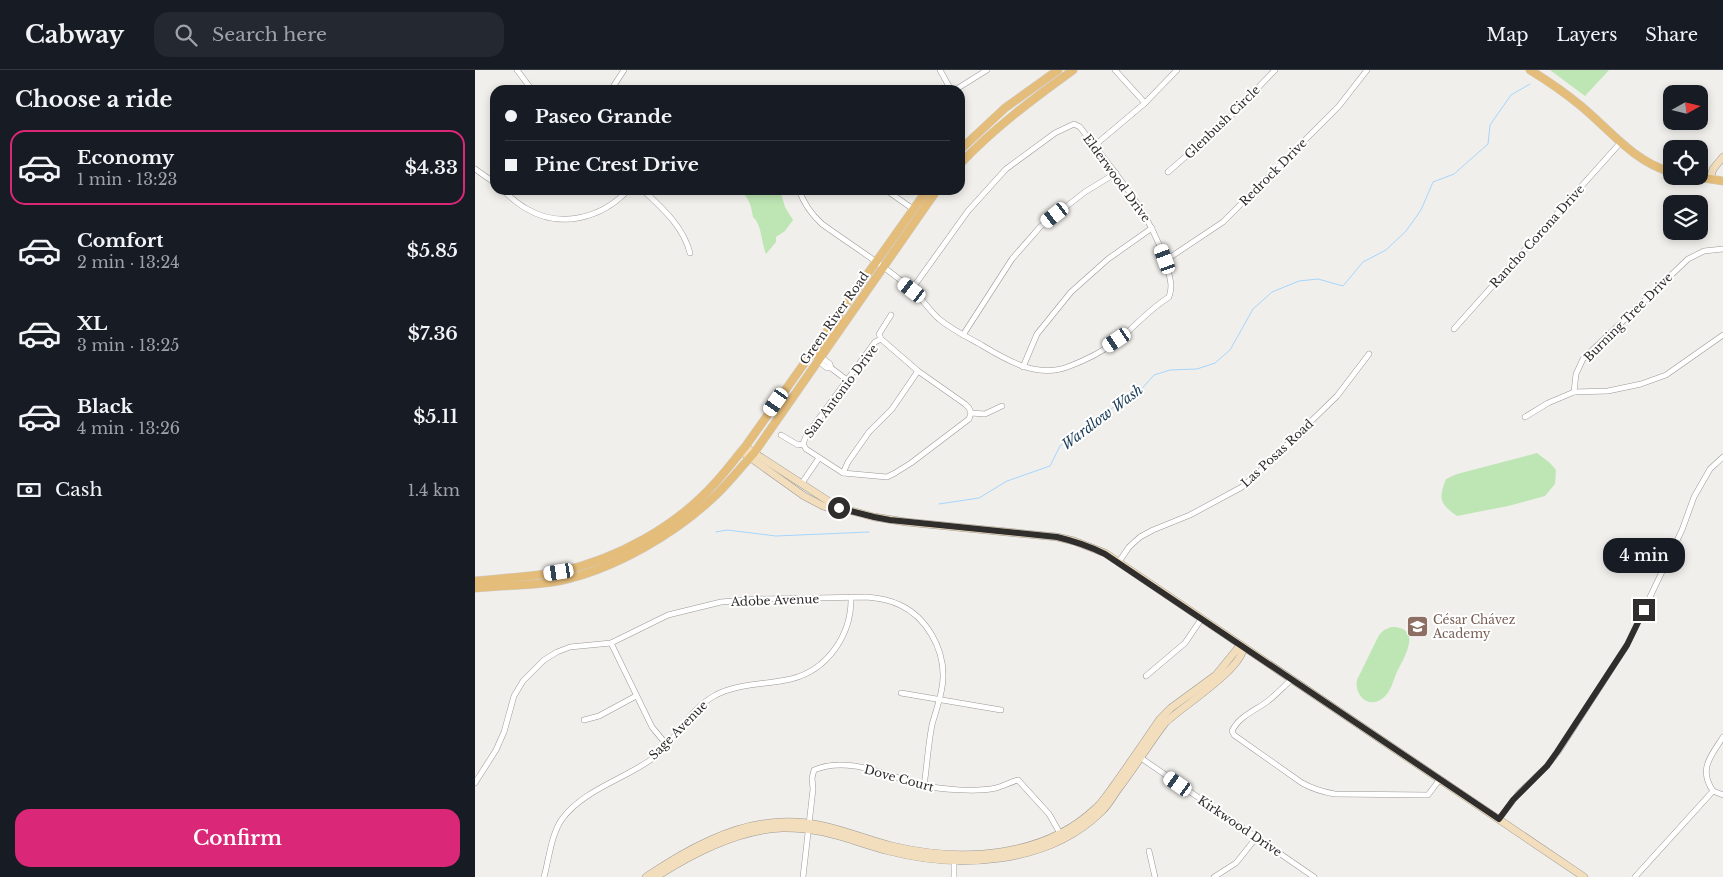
<!DOCTYPE html>
<html lang="en">
<head>
<meta charset="utf-8">
<style>
  :root { --surface:#171b24; --page:#242831; --text:#f1f3f6; --muted:#9ea1a6; --line:#363941; --accent:#db2777 }
  body { margin:0; font-family:"Libre Baskerville",serif; background:var(--page); color:var(--text); height:100vh; display:flex; flex-direction:column; font-size:19px; white-space:nowrap }
  * { box-sizing:border-box; margin:0 }
  p { font-size:16px; color:var(--muted) }
  .icon { flex:none; width:28px; height:28px; fill:none; stroke:currentColor; stroke-width:2; stroke-linecap:round; stroke-linejoin:round }
  .map { position:relative; flex:1; overflow:hidden }
  .panel { display:flex; flex-direction:column; background:var(--surface); width:475px }
  .panel>* { flex:none }
  .guide { position:absolute; left:15px; top:15px; width:475px; height:110px; border-radius:15px; box-shadow:0 2px 8px #0003; display:grid; align-content:center; height:110px; padding:0 15px; background:var(--surface) }
  .needle { width:32px; rotate:82deg }
  .buttons { position:absolute; left:1188px; top:15px; display:grid; gap:10px }
  .buttons a { display:grid; place-items:center; width:45px; height:45px; border-radius:10px; background:var(--surface); box-shadow:0 2px 8px #0003; font-size:25px }
  .end { position:absolute; width:22px; height:22px; margin:-11px; border:6px solid #2f2e2d; background:#fff; box-shadow:0 0 0 2px #fff }
  .from { border-radius:50% }
  .bubble { position:absolute; height:35px; border-radius:15px; background:var(--surface); box-shadow:0 2px 8px #0003; font-size:16px; font-weight:600; line-height:35px; text-align:center }
  .car { position:absolute; width:15px; height:30px; margin:-15px -8px; border-radius:6px; box-shadow:0 0 4px 1px #0007; background:linear-gradient(#fff 24%,#345 0 40%,#fff 0 76%,#345 0 86%,#fff 0) }
  .guide b { display:flex; align-items:center; gap:18px; height:48px; font-size:19px }
  .guide b+b { border-top:1px solid var(--line) }
  .guide i { width:12px; height:12px; background:var(--text) }
  ul { padding:0; list-style:none }
  li { display:flex; align-items:center; gap:15px; height:75px; margin:0 10px 8px; padding:0 5px; border:2px solid transparent; border-radius:15px }
  li div { flex:1 }
  li b { display:block; font-size:19px }
  li em { font-style:normal; font-weight:600 }
  li.active { border-color:var(--accent) }
  li>.icon { width:45px; height:45px; stroke-width:1.5 }
  h2 { padding:0 15px; font-size:22px; line-height:60px }
  .pay { display:flex; align-items:center; gap:12px; height:55px; padding:0 15px; font-size:19px }
  .pay p { margin-inline-start:auto }
  .cta { display:flex; gap:10px; margin-top:auto; padding:10px 15px }
  .cta a { flex:1; height:58px; border-radius:15px; background:var(--accent); color:#fff; font-size:20px; font-weight:600; line-height:58px; text-align:center }
  header { display:flex; align-items:center; gap:30px; box-sizing:border-box; height:70px; padding:0 25px; background:var(--surface); border-bottom:1px solid var(--line) }
  header strong { font-size:24px }
  nav { display:flex; gap:28px; margin-inline-start:auto; font-size:18px }
  .search { width:350px; height:45px; background:var(--page); display:flex; align-items:center; gap:12px; box-sizing:border-box; padding:0 18px; border-radius:15px; color:var(--muted); font-size:19px }
  main { display:flex; flex:1; min-height:0 }
  .map>svg:first-child { display:block }
</style>
</head>
<body>
<header>
<strong>Cabway</strong>
<div class="search"><svg class="icon" aria-label="search" viewBox="0 0 24 24"><circle cx="10" cy="10" r="6"/><path d="M15 15l6 6"/></svg>Search here</div>
<nav><a>Map</a><a>Layers</a><a>Share</a></nav>
</header>
<main>
<section class="panel">
<h2>Choose a ride</h2>
<ul>
<li class="active"><svg class="icon" aria-label="car" viewBox="0 0 24 24"><path d="M5 17H2v-5l4-1 3-4h7l3 4 3 1v5h-3M9 17h6M6 11h13"/><circle cx="7" cy="17" r="2"/><circle cx="17" cy="17" r="2"/></svg><div><b>Economy</b><p>1 min · 13:23</p></div><em>$4.33</em></li>
<li><svg class="icon" aria-label="car" viewBox="0 0 24 24"><path d="M5 17H2v-5l4-1 3-4h7l3 4 3 1v5h-3M9 17h6M6 11h13"/><circle cx="7" cy="17" r="2"/><circle cx="17" cy="17" r="2"/></svg><div><b>Comfort</b><p>2 min · 13:24</p></div><em>$5.85</em></li>
<li><svg class="icon" aria-label="car" viewBox="0 0 24 24"><path d="M5 17H2v-5l4-1 3-4h7l3 4 3 1v5h-3M9 17h6M6 11h13"/><circle cx="7" cy="17" r="2"/><circle cx="17" cy="17" r="2"/></svg><div><b>XL</b><p>3 min · 13:25</p></div><em>$7.36</em></li>
<li><svg class="icon" aria-label="car" viewBox="0 0 24 24"><path d="M5 17H2v-5l4-1 3-4h7l3 4 3 1v5h-3M9 17h6M6 11h13"/><circle cx="7" cy="17" r="2"/><circle cx="17" cy="17" r="2"/></svg><div><b>Black</b><p>4 min · 13:26</p></div><em>$5.11</em></li>
</ul>
<div class="pay"><svg class="icon" aria-label="cash" viewBox="0 0 24 24"><path d="M3 7h18v10H3z"/><circle cx="12" cy="12" r="2"/></svg>Cash<p>1.4 km</p></div>
<div class="cta"><a>Confirm</a></div>
</section>
<div class="map">
<svg width="1248" height="807" viewBox="0 0 1248 807">
  <rect width="100%" height="100%" fill="#f1efeb"/>
  <g fill="#bee6b4">
    <path d="M 1075,0 L 1134,0 L 1110,26 Z"/>
    <path d="M 264,120 L 305,120 L 310,137 L 318,150 L 310,161 L 301,167 L 301,172 L 291,184 C 286,172 287,155 278,147 C 276,135 274,127 264,120 Z"/>
    <path d="M 1062,383 L 1075,393 L 1081,400 L 1080,414 L 1070,426 L 1033,436 L 982,446 C 965,434 963,429 971,409 L 982,404 Z"/>
    <path d="M 916,557 C 949,557 929,588 921,604 C 918,612 915,623 908,628 C 894,640 879,625 882,610 L 904,565 L 909,560 Z"/>
  </g>
  <g fill="none" stroke-linecap="round" stroke-linejoin="round">
    <g stroke="#a5d6fe" stroke-width="1">
      <path d="M 464,434 L 504,428 L 532,411 L 575,396 L 585,376 L 647,331 L 663,323 L 679,305 L 695,300 L 722,299 L 740,293 L 755,280 L 778,239 L 797,222 L 824,211 L 843,209 L 868,216 L 888,192 L 911,180 L 931,161 L 946,140 L 958,112 L 979,104 L 1013,74 L 1015,55 L 1036,25 L 1055,14"/>
      <path d="M 241,462 L 252,460 L 301,466 L 394,462"/>
    </g>
    <defs>
      <g id="street">
        <path d="M 42,0 L 57,20"/>
        <path d="M 465,0 L 476,20"/>
        <path d="M 640,0 L 670,33"/>
        <path d="M 136,20 L 149,0"/>
        <path d="M 480,20 L 512,0"/>
        <path d="M 619,76 L 670,33 L 702,0"/>
        <path d="M 0,99 L 20,113"/>
        <path d="M 693,102 L 748,54 L 800,0"/>
        <path d="M 28,120 C 35,127 43,134 52,139 C 86,159 127,148 153,120"/>
        <path d="M 168,120 C 188,139 208,156 215,183"/>
        <path d="M 324,120 C 329,134 336,144 347,154 C 376,175 409,195 436,219 C 447,228 454,240 464,249 C 476,259 490,266 503,273 C 530,289 562,310 595,296 C 611,290 628,281 642,271 C 660,257 673,240 694,227 C 698,216 695,208 692,197 C 677,143 638,101 605,57 L 599,54 L 580,63 L 531,99 L 493,141 L 437,219"/>
        <path d="M 411,120 L 438,139"/>
        <path d="M 690,189 L 694,188 L 748,152 L 864,36 L 892,0"/>
        <path d="M 979,259 L 1146,72"/>
        <path d="M 488,265 L 537,189 L 565,157 L 610,122 L 641,103"/>
        <path d="M 406,269 L 404,264 L 416,245"/>
        <path d="M 346,290 L 350,290 L 355,294 L 356,298 L 372,310"/>
        <path d="M 346,290 L 347,294 L 352,298 L 356,298"/>
        <path d="M 548,297 L 562,264 L 596,222 L 633,189 L 677,158"/>
        <path d="M 1099,322 L 1101,304 L 1108,289 L 1213,189 L 1229,181 L 1248,179"/>
        <path d="M 496,343 L 510,344 L 527,336"/>
        <path d="M 1050,347 L 1073,333 L 1099,322 L 1133,321 L 1166,314 L 1191,305 L 1248,265"/>
        <path d="M 306,365 L 323,375 L 328,374"/>
        <path d="M 328,374 L 331,379 L 368,403 L 412,407 L 420,403 L 436,393 L 494,349 L 496,343 L 494,338 L 490,334 L 443,301 L 406,269"/>
        <path d="M 328,374 L 331,366 L 400,272 L 406,269"/>
        <path d="M 368,403 L 373,392 L 394,362 L 417,339 L 443,301"/>
        <path d="M 327,413 L 344,388"/>
        <path d="M 643,493 L 654,477 L 665,467 L 678,460 L 715,445 L 767,417 L 784,402 L 862,326 L 894,284"/>
        <path d="M 136,573 L 177,657 L 191,674"/>
        <path d="M 671,606 L 710,573 L 727,548"/>
        <path d="M 817,609 C 809,616 802,624 793,631 C 781,640 764,646 757,661 L 759,665 L 827,713 C 838,719 848,722 860,724 L 953,725 L 965,709"/>
        <path d="M 426,623 L 526,640"/>
        <path d="M 109,650 L 124,646 L 161,626"/>
        <path d="M 666,688 L 839,807"/>
        <path d="M 0,713 L 21,680 L 29,662 L 39,626 L 48,611 L 69,590 L 82,582 L 95,577 L 136,573 L 193,545 L 246,532 L 281,529 L 392,527 C 403,528 415,530 425,535 C 451,547 469,578 468,607 C 468,624 461,639 457,655 C 453,675 452,696 449,716"/>
        <path d="M 1238,721 C 1223,699 1236,686 1248,667"/>
        <path d="M 1238,721 L 1248,725"/>
        <path d="M 1024,749 L 1043,724 L 1072,696 L 1083,682 L 1152,575 L 1207,460 L 1219,427 L 1235,399 L 1248,387"/>
        <path d="M 674,781 L 680,807"/>
        <path d="M 69,807 C 74,789 76,765 87,749 C 109,719 153,708 181,686 C 202,668 214,640 239,626 C 262,613 290,615 316,609 C 353,600 377,564 376,527"/>
        <path d="M 328,807 L 338,719 L 337,708 L 339,700 C 374,685 414,707 448,715 C 466,720 503,722 521,718 C 528,716 536,712 543,710 L 574,744 L 586,765"/>
        <path d="M 479,807 L 479,788"/>
        <path d="M 739,807 L 761,793 L 781,768"/>
        <path d="M 1160,807 L 1238,721"/>
      </g>
      <g id="secondary">
        <path d="M 1235,109 L 1238,99 L 1248,87"/>
        <path d="M 270,377 L 364,438"/>
        <path d="M 266,381 L 329,426 L 348,436 L 357,439 L 369,439 L 399,447 L 431,452 L 582,467 L 599,471 L 630,483 L 1109,807"/>
        <path d="M 171,807 C 211,780 257,754 306,752 C 349,750 378,766 417,776 C 484,792 568,789 621,738 C 628,732 634,722 640,714 C 655,693 670,671 685,649 L 696,638 L 741,605 L 763,578 L 768,577"/>
        <path d="M 181,807 C 218,783 263,760 307,758 C 348,757 376,771 414,781 C 483,799 572,795 626,742 C 633,736 638,726 644,718 C 660,697 674,674 690,653 C 706,637 769,598 768,577"/>
      </g>
      <g id="primary">
        <path d="M 1055,0 C 1073,11 1089,22 1106,36 C 1134,59 1159,92 1196,102"/>
        <path d="M 485,80 L 530,38 L 583,0"/>
        <path d="M 485,94 C 519,58 558,29 598,0"/>
        <path d="M 1216,106 L 1248,111"/>
        <path d="M 344,289 L 342,286 L 342,282 L 364,249"/>
        <path d="M 0,511 C 28,508 56,507 84,502 C 142,489 201,457 241,412 C 251,401 260,389 270,377 L 452,120"/>
        <path d="M 0,518 C 28,515 56,516 84,511 C 140,499 202,463 243,423 C 256,410 267,396 279,383 L 462,120"/>
      </g>
    </defs>
    <use href="#street" stroke="#9b9996" stroke-width="6"/>
    <use href="#secondary" stroke="#9b9996" stroke-width="8"/>
    <use href="#primary" stroke="#cdcdcd" stroke-width="9"/>
    <use href="#street" stroke="#fff" stroke-width="5"/>
    <use href="#secondary" stroke="#f2debc" stroke-width="7"/>
    <use href="#primary" stroke="#e5bd7a" stroke-width="8"/>
  </g>
  <g fill="none" stroke-linecap="round" stroke-linejoin="round">
    <path stroke="#2f2e2d" stroke-width="6" d="M 364,438 L 399,447 L 415,450 L 582,467 C 599,471 614,476 630,484 L 1024,749 L 1038,730 L 1072,696 L 1082,682 L 1152,575 L 1169,540"/>
  </g>
  <defs>
    <symbol id="school-square" viewBox="-11 -11 22 22"><rect x="-9" y="-9" width="18" height="18" rx="4" fill="#8d6e63" stroke="#fff"/><path d="M0-5L7-2L0 1L-7-2ZM-4 1L0 2.5L4 1V4Q0 6-4 4Z" fill="#fff"/></symbol>
  </defs>
  <g fill-rule="evenodd">
    <use href="#school-square" x="930" y="544" width="25" height="25"/>
  </g>
  <g text-anchor="middle" dominant-baseline="central" stroke-width="4" stroke-linejoin="round" paint-order="stroke">
    <g font-size="12" fill="#2f2e2d" stroke="#fff">
      <text transform="translate(747 52) rotate(-44)">Glenbush Circle</text>
      <text transform="translate(798 102) rotate(-45)">Redrock Drive</text>
      <text transform="translate(642 108) rotate(54)">Elderwood Drive</text>
      <text transform="translate(1062 166) rotate(-48)">Rancho Corona Drive</text>
      <text transform="translate(1153 247) rotate(-45)">Burning Tree Drive</text>
      <text transform="translate(359 248) rotate(-55)">Green River Road</text>
      <text transform="translate(366 321) rotate(-53)">San Antonio Drive</text>
      <text transform="translate(802 383) rotate(-43)">Las Posas Road</text>
      <text transform="translate(300 530) rotate(-2)">Adobe Avenue</text>
      <text transform="translate(203 660) rotate(-45)">Sage Avenue</text>
      <text transform="translate(424 708) rotate(15)">Dove Court</text>
      <text transform="translate(765 756) rotate(34)">Kirkwood Drive</text>
    </g>
    <g font-size="12" fill="#785e54" stroke="#fff" text-anchor="start">
      <text x="958" y="549">César Chávez<tspan x="958" dy="14">Academy</tspan></text>
    </g>
    <g font-size="14" font-style="italic" fill="#1a3d58" stroke="#fff">
      <text transform="translate(627 347) rotate(-37)">Wardlow Wash</text>
    </g>
  </g>
</svg>
<div class="buttons">
<a><svg class="needle" viewBox="-14 -14 28 28"><path d="M0-13l5 13h-10z" fill="#e53935"/><path d="M0 13l5-13h-10z" fill="#9ea1a6"/></svg></a>
<a><svg class="icon" aria-label="locate" viewBox="0 0 24 24"><circle cx="12" cy="12" r="6"/><path d="M12 2v4M12 18v4M2 12h4M18 12h4"/></svg></a>
<a><svg class="icon" aria-label="layers" viewBox="0 0 24 24"><path d="M12 4l9 5-9 5-9-5zM3 14l9 5 9-5"/></svg></a>
</div>
<i class="end from" style="left:364px;top:438px"></i>
<i class="end" style="left:1169px;top:540px"></i>
<div class="bubble" style="left:1128px;top:468px;width:82px">4 min</div>
<i class="car" style="left:580px;top:145px;rotate:232deg"></i>
<i class="car" style="left:690px;top:189px;rotate:340deg"></i>
<i class="car" style="left:437px;top:220px;rotate:307deg"></i>
<i class="car" style="left:642px;top:270px;rotate:236deg"></i>
<i class="car" style="left:301px;top:332px;rotate:215deg"></i>
<i class="car" style="left:84px;top:502px;rotate:261deg"></i>
<i class="car" style="left:703px;top:714px;rotate:305deg"></i>
<div class="guide">
<b><i class="from"></i>Paseo Grande</b>
<b><i></i>Pine Crest Drive</b>
</div>
</div>
</main>
</body>
</html>
